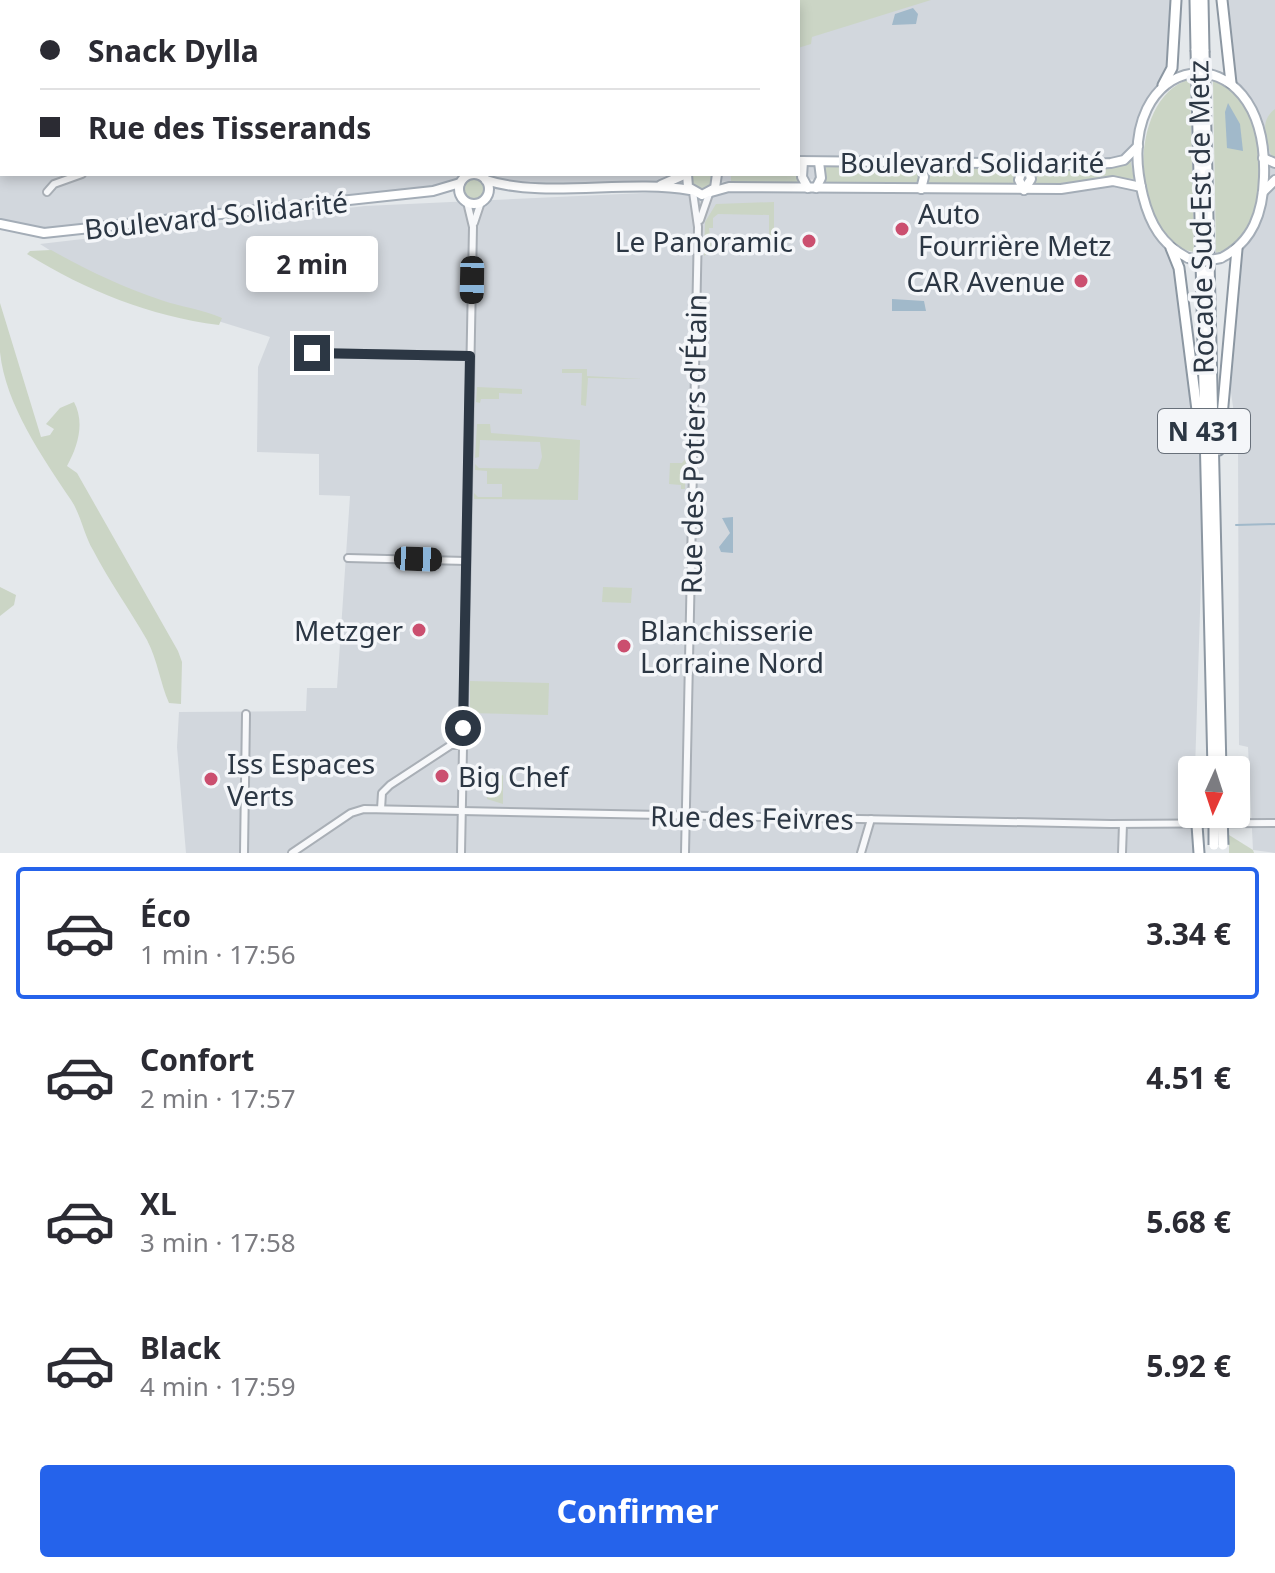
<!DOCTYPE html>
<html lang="fr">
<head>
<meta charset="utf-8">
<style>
  :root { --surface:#fff; --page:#f7f7f7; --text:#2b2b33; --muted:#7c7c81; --line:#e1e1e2; --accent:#2563eb }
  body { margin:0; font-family:"Noto Sans",sans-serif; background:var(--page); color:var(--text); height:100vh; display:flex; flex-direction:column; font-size:30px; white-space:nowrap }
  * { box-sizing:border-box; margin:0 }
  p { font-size:26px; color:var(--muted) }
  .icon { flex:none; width:44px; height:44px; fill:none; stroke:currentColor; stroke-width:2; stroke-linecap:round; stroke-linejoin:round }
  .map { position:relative; height:853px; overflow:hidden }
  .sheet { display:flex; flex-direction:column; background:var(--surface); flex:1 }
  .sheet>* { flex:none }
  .top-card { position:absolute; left:0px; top:0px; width:800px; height:176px; box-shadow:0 4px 12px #0003; display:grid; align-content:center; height:176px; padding:0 40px; background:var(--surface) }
  .needle { width:52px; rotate:183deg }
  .controls { position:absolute; left:1178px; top:756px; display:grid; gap:16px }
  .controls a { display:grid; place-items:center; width:72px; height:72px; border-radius:8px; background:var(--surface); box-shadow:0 4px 12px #0003; font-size:40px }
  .end { position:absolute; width:36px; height:36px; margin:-18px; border:10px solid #2c3744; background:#fff; box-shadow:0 0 0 4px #fff }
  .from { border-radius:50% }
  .bubble { position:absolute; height:56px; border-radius:8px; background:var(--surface); box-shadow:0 4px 12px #0003; font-size:26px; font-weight:700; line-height:56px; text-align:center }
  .car { position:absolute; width:24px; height:48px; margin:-24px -12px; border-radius:10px; box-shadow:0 0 6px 2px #0007; background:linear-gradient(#222 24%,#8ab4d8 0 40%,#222 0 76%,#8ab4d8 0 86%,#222 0) }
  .top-card b { display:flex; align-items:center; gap:28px; height:76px; font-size:30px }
  .top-card b+b { border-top:2px solid var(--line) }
  .top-card i { width:20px; height:20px; background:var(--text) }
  ul { padding:14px 0 0; list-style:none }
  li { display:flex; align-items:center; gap:24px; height:132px; margin:0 16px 12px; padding:0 24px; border:4px solid transparent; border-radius:8px }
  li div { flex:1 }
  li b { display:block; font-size:30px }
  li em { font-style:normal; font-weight:700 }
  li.active { border-color:var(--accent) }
  li>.icon { width:72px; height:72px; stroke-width:1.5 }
  .action { display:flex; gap:16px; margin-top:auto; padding:16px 40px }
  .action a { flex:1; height:92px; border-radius:8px; background:var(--accent); color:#fff; font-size:32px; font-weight:700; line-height:92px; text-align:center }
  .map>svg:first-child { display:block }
</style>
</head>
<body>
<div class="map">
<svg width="1275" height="853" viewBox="0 0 1275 853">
  <rect width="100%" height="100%" fill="#e4e8eb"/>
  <g fill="#d2d7dd">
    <path d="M 318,0 L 725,0 L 725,2 L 314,2 Z"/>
    <path d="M 924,0 L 1176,0 L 1172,68 L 1157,92 L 1138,145 L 1146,207 L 1176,257 L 1204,486 L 1195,770 L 1192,770 L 1195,853 L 186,853 L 177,747 L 179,712 L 306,711 L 307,688 L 337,688 L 350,496 L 319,495 L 319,454 L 257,452 L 258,367 L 270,337 L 108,287 L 40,244 L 365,206 L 1075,173 L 473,188 L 442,185 L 44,230 L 0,219 L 0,128 L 2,174 L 798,174 L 798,41 Z"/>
    <path d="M 1222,0 L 1275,0 L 1275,853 L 1253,850 L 1248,747 L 1239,745 L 1238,441 L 1226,358 L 1241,245 L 1263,193 L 1258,128 L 1231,83 Z"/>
  </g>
  <g fill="#cbd5c5">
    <path d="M 797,0 L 931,0 L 812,37 L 811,44 L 798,48 L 798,2 L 791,2 Z"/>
    <path d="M 1190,79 L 1194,252 C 1130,243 1124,98 1190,79 Z"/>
    <path d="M 1213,81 C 1218,83 1225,86 1230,89 C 1271,121 1272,237 1216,253 Z"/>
    <path d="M 1275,109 L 1275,158 L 1271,155 C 1266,138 1259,121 1275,109 Z"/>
    <path d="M 1130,158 L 1134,179 L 1118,177 L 1032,186 L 1034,169 Z"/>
    <path d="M 826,165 L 913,165 L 920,171 L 919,180 L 911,185 L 822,184 Z"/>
    <path d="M 927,165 L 1016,168 L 1016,186 L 929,185 Z"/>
    <path d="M 798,173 L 802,185 L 731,183 L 731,174 Z"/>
    <path d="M 691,174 L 713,174 L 714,183 L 705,191 L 691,184 Z"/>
    <circle cx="474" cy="189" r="10"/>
    <path d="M 774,202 L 774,239 L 769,239 L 769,215 L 718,214 L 713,218 L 713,228 L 709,228 L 712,250 L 704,256 L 705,222 L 716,204 Z"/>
    <path d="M 51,250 C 87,270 122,287 161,300 C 181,307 202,309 222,318 L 219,325 C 149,316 87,291 27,254 L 30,251 Z"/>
    <path d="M 0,303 L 41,437 L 50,435 L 54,429 L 46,424 L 60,408 L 74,402 C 85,423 78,446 67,466 L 77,473 L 178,651 L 182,662 L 181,704 L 169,703 C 160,683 158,661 147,640 C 130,610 109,581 93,550 C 84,535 81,515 71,500 C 43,458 5,404 0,352 C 0,336 0,319 0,303 Z"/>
    <path d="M 562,369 L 587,369 L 587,376 L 643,379 L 588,378 L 586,406 L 581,405 L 582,373 L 562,373 Z"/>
    <path d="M 477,387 L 522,389 L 522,394 L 499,393 L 499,399 L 481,399 L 480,403 L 476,402 Z"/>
    <path d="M 477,424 L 490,424 L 491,433 L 580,440 L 578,500 L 474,499 L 474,493 L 478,497 L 502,497 L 502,484 L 487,484 L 487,471 L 475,470 L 475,464 L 479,468 L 538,469 L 542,457 L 540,442 L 480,440 L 479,457 L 475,458 Z"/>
    <path d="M 686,458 L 685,489 L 681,489 L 681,485 L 669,484 L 670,463 L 682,463 Z"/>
    <path d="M 0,587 L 16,595 L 14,605 L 0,616 Z"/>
    <path d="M 603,587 L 632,588 L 631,603 L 602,602 Z"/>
    <path d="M 470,681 L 549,683 L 548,715 L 470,713 Z"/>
    <path d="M 503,775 L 503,804 L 487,799 L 487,781 Z"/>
    <path d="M 1229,835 L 1253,850 L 1254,853 L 1229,853 Z"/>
  </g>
  <g fill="#a1b9ca">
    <path d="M 913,8 L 918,14 L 916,24 L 892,25 L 895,14 Z"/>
    <path d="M 1228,103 L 1240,124 L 1243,151 L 1227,148 L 1225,112 Z"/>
    <path d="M 892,299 L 924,301 L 926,311 L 892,311 Z"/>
    <path d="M 733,517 L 733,553 L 721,552 L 719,547 L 730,533 L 722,518 Z"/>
  </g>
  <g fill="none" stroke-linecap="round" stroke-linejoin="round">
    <g stroke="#a1b9ca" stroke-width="2">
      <path d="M 312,2 L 316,0"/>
      <path d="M 0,129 L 2,129"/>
      <path d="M 1236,525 L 1275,524"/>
    </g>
    <defs>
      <g id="minor">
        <path d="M 741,2 L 742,0"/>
        <path d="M 480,174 L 480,176"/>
        <path d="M 467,176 L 468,174"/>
        <path d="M 47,192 L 54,184 L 82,174"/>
        <path d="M 700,220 L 709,194"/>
        <path d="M 474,223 L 481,202"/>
        <path d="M 312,353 L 470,356"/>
        <path d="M 348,558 L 466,561"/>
        <path d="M 381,809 L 382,793 L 390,785 L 451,745 L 463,745"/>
        <path d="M 244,853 L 246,714"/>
        <path d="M 292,853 L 351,813 L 364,809 L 1111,824 L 1275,823"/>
        <path d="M 461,853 L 473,227 L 467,202"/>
        <path d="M 685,853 L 698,227 L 693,192"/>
        <path d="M 861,853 L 871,819"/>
        <path d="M 1122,853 L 1123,824"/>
      </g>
      <g id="major">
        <path d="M 1263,158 L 1275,163"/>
        <path d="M 798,161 L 988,163 L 1028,167 L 1111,163 L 1124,160 L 1138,146"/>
        <path d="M 803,161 L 802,177 L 808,188"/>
        <path d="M 920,163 L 924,177 L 921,189"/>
        <path d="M 1023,166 L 1019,180 L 1024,190"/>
        <path d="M 687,174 L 688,187 L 702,195 L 715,188 L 717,174"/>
        <circle cx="474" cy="189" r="15"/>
        <path d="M 486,180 C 543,199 628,179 690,190"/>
        <path d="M 661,185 L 686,174"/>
        <path d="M 816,188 L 821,178 L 819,162"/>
        <path d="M 1024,190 L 1031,179 L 1028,167"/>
        <path d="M 711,192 L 729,187 L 1061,189 L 1113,181 L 1141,187"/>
        <path d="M 1263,192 L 1275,180"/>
        <path d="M 0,224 L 44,233 L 433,191 L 460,183"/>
        <path d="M 1188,258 C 1162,245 1150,224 1143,196 C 1106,47 1269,25 1264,177 C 1263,212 1253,242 1221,258"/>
      </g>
      <g id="highway">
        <path d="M 1195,0 L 1196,50"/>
        <path d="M 1203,0 L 1204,51"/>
        <path d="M 1222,0 L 1231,83"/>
        <path d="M 1163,85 L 1172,68 L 1176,0"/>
        <path d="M 1197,91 L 1213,770"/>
        <path d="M 1205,91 L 1221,770"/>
        <path d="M 1171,248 L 1179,268 L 1199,426"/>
        <path d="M 1219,450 L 1237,249"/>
        <path d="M 1197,825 L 1199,853"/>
      </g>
    </defs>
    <use href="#minor" stroke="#a9afb6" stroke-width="10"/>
    <use href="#major" stroke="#a4adb7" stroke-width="12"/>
    <use href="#highway" stroke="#8c97a2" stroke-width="13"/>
    <use href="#minor" stroke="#f7f8fa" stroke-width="6"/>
    <use href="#major" stroke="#fff" stroke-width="8"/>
    <use href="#highway" stroke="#fff" stroke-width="9"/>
    <defs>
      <path id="major-bridge" d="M 1188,258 L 1205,261 L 1221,258"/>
      <g id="highway-bridge">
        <path d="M 1196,50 L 1197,91"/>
        <path d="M 1204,51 L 1205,91"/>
        <path d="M 1214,814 L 1214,845"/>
        <path d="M 1222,814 L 1223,845"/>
      </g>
    </defs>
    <use href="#major-bridge" stroke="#a4adb7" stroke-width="12" stroke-linecap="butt"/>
    <use href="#highway-bridge" stroke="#8c97a2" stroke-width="13" stroke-linecap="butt"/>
    <use href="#major-bridge" stroke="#fff" stroke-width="8"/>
    <use href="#highway-bridge" stroke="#fff" stroke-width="9"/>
  </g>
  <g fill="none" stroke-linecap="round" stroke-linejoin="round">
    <path stroke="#2c3744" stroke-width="10" d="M 312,353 L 470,356 L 463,728"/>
  </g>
  <g fill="#cb4f6f" stroke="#f4f6f9" stroke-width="3">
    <circle cx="902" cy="229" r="8"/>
    <circle cx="809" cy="241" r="8"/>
    <circle cx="1081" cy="281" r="8"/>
    <circle cx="419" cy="630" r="8"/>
    <circle cx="624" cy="646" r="8"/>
    <circle cx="442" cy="776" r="8"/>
    <circle cx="211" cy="779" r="8"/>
  </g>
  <g text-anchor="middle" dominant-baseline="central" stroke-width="7" stroke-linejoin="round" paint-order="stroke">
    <rect fill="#f4f6f9" stroke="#68707a" stroke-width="2" x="1158" y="409" width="92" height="44" rx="6"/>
    <g font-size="26" font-weight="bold" fill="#2c3744">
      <text x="1204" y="431">N 431</text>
    </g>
    <g font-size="28" fill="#2c3744" stroke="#f4f6f9">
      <text x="972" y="162">Boulevard Solidarité</text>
      <text transform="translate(216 215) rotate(-6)">Boulevard Solidarité</text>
      <text transform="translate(1200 217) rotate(-91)">Rocade Sud-Est de Metz</text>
      <text transform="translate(693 444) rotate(-89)">Rue des Potiers d'Étain</text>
      <text transform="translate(752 817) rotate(1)">Rue des Feivres</text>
    </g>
    <g font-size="28" fill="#2c3744" stroke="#f4f6f9" text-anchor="start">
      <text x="918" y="213">Auto<tspan x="918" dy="32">Fourrière Metz</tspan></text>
      <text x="793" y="241" text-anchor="end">Le Panoramic</text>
      <text x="1065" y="281" text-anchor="end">CAR Avenue</text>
      <text x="403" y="630" text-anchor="end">Metzger</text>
      <text x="640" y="630">Blanchisserie<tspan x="640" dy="32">Lorraine Nord</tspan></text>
      <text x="227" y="763">Iss Espaces<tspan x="227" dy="32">Verts</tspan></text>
      <text x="458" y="776">Big Chef</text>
    </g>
  </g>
</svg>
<div class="controls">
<a><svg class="needle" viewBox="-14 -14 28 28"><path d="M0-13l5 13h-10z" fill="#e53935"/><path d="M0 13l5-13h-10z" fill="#7c7c81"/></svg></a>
</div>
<i class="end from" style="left:463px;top:728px"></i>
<i class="end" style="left:312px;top:353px"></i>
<div class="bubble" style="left:246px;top:236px;width:132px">2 min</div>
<i class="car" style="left:472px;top:280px;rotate:181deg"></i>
<i class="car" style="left:418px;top:559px;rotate:92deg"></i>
<div class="top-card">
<b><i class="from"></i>Snack Dylla</b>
<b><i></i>Rue des Tisserands</b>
</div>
</div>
<section class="sheet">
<ul>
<li class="active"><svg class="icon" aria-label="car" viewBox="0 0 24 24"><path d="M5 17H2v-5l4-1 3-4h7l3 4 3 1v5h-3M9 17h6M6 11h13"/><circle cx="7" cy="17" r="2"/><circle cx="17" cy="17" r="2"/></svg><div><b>Éco</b><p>1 min · 17:56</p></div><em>3.34 €</em></li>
<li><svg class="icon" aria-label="car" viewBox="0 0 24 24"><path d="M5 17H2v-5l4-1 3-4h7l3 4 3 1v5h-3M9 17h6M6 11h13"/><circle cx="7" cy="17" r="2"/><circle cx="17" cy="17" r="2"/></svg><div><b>Confort</b><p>2 min · 17:57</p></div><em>4.51 €</em></li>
<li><svg class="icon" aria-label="car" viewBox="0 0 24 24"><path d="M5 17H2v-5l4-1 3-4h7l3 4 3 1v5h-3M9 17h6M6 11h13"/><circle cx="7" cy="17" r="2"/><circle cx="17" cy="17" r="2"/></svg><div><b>XL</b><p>3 min · 17:58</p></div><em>5.68 €</em></li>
<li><svg class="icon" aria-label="car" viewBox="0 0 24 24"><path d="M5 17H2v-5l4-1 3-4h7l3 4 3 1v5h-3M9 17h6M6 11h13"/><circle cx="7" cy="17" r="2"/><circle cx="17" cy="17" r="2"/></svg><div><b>Black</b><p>4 min · 17:59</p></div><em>5.92 €</em></li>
</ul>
<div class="action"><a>Confirmer</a></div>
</section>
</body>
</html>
